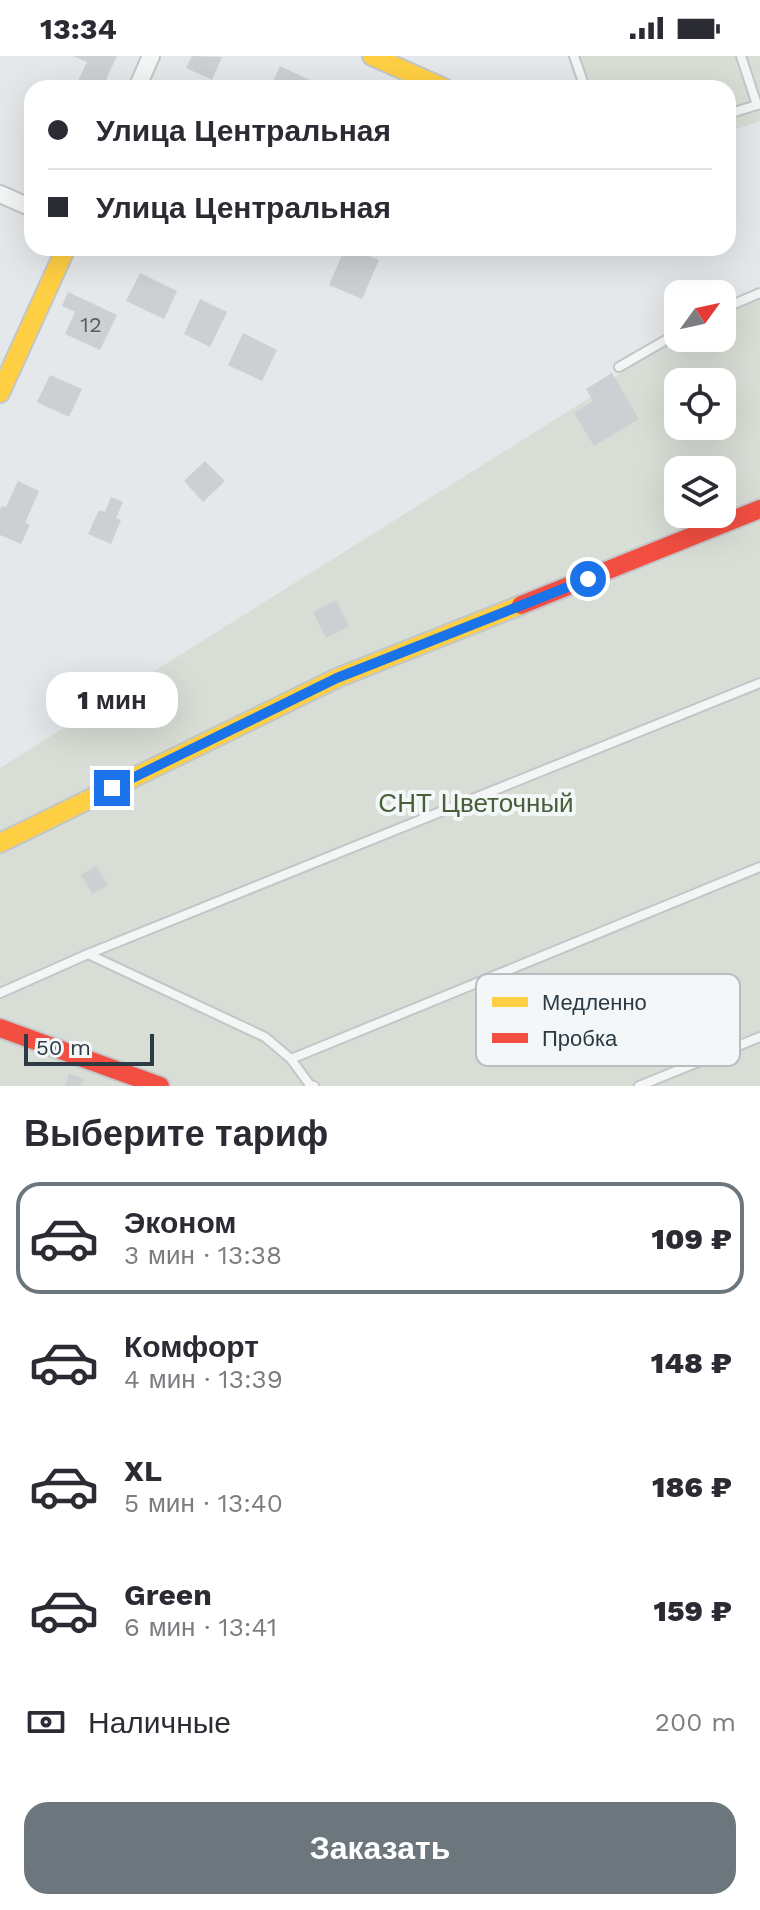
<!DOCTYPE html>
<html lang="ru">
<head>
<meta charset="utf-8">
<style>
  :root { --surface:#fff; --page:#f7f7f7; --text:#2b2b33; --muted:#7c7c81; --line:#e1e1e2; --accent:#6c777d }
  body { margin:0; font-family:"Work Sans",sans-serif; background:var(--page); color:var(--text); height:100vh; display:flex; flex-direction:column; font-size:30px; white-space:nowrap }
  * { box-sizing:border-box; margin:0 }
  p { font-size:26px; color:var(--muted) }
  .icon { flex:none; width:44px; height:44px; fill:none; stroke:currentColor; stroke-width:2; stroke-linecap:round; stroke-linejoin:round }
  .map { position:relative; height:1030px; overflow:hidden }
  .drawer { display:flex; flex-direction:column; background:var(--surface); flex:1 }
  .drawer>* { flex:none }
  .banner { position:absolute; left:24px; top:24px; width:712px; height:176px; border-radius:24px; box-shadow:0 8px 32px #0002; display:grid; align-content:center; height:176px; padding:0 24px; background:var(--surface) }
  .needle { width:52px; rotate:57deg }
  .fabs { position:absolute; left:664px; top:224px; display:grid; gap:16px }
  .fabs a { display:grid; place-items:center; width:72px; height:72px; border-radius:16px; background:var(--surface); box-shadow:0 8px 32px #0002; font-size:40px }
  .scale { position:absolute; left:24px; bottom:20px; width:130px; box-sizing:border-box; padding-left:8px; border:4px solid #2b3a43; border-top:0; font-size:22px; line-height:28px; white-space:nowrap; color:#2b3a43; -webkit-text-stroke:6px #f3f7f8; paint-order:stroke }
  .end { position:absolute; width:36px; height:36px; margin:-18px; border:10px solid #1a73e8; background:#fff; box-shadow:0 0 0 4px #fff }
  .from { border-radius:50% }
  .bubble { position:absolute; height:56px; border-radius:24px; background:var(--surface); box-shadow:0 8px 32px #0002; font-size:26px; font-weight:800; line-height:56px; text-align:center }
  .banner b { display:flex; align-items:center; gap:28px; height:76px; font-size:30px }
  .banner b+b { border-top:2px solid var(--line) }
  .banner i { width:20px; height:20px; background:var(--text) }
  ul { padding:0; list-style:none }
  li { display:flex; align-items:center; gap:24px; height:112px; margin:0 16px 12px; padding:0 8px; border:4px solid transparent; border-radius:24px }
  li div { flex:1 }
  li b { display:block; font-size:30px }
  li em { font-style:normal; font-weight:800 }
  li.current { border-color:var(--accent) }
  li>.icon { width:72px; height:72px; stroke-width:1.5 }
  h2 { padding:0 24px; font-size:36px; line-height:96px }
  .pay { display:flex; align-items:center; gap:20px; height:88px; padding:0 24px; font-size:30px }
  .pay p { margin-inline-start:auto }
  .action { display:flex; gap:16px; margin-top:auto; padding:16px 24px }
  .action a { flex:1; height:92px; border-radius:24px; background:var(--accent); color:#fff; font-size:32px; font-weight:800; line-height:92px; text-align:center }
  .status { display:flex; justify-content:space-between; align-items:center; height:56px; padding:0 40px; background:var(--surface); direction:ltr }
  .status svg { height:22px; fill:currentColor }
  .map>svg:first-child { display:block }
</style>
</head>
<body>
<div class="status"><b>13:34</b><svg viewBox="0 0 49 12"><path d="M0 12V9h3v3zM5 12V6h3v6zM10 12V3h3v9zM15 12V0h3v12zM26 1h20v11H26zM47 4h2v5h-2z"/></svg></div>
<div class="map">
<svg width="760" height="1030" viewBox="0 0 760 1030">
  <rect width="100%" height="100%" fill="#e5e8ea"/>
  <g fill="#d8ded6" fill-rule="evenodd">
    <path d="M 571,0 L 760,0 L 760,65 L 728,76 L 728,32 L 582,32 Z"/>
    <path d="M 760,241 L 760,1030 L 0,1030 L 0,712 L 586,344 L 676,273 L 678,273 L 678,282 L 722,282 L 722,256 ZM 678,326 L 722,326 L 722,370 L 678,370 ZM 678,414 L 722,414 L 722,458 L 678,458 Z"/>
  </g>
  <g fill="#cdd0d2">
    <path d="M 73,0 L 117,0 L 102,32 L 76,29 L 87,6 Z"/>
    <path d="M 192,0 L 222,1 L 212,24 L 186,12 Z"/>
    <path d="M 280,10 L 318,28 L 317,32 L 270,32 Z"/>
    <path d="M 345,192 L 351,192 L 379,204 L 362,243 L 329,229 Z"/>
    <path d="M 140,217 L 177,235 L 164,263 L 126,245 Z"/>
    <path d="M 68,236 L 117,259 L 100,294 L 65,278 L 75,256 L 62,250 Z"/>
    <path d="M 200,243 L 227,256 L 210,291 L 184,278 Z"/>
    <path d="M 243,277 L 277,294 L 262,325 L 228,309 Z"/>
    <path d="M 612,317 L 639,363 L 594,390 L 574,357 L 593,345 L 586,333 Z"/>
    <path d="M 50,319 L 82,333 L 69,361 L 37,346 Z"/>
    <path d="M 205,405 L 225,425 L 203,446 L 184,425 Z"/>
    <path d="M 18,425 L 39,435 L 25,467 L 30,469 L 21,488 L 0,479 L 0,454 L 2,450 L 6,451 Z"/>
    <path d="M 111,441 L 123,446 L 116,462 L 121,464 L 111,488 L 88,478 L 99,454 L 105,456 Z"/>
    <path d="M 336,544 L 349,570 L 326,582 L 313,556 Z"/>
    <path d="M 96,810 L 108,829 L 92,838 L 81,819 Z"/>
    <path d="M 69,1017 L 84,1023 L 81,1030 L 65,1030 Z"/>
  </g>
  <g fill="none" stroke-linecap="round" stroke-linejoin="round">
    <defs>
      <g id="lane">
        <path d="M 574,0 L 585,32"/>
        <path d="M 741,0 L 757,49"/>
        <path d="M 728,58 L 760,48"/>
        <path d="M 722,253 L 760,237"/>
        <path d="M 619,311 L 678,277"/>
        <path d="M 88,898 L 760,627"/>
        <path d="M 0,937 L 88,898 L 265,981 L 291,1003 L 310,1029 L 314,1030"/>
        <path d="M 291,1003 L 760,811"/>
        <path d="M 639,1030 L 760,981"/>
      </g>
      <g id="street">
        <path d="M 137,32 L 151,0"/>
        <path d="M 0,138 L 32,152"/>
      </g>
      <g id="slow">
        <path d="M 372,0 L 444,32"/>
        <path d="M 0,337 L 66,192"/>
        <path d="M 0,787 L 337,622 L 521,549"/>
      </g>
      <g id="jam">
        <path d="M 521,549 L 760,453"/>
        <path d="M 0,972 L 160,1030"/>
      </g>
    </defs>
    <use href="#lane" stroke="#c3c6c8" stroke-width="12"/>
    <use href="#street" stroke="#c3c6c8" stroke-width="20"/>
    <use href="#slow" stroke="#c3c6c8" stroke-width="22"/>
    <use href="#jam" stroke="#c3c6c8" stroke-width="22"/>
    <use href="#lane" stroke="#f4f6f6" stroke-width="8"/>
    <use href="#street" stroke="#f4f6f6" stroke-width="16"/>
    <use href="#slow" stroke="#ffcf43" stroke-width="18"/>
    <use href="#jam" stroke="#f24e42" stroke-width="18"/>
  </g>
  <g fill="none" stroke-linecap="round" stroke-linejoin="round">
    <path stroke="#1a73e8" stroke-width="10" d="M 112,732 L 337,622 L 588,523"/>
  </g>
  <g text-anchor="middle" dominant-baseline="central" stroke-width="8" stroke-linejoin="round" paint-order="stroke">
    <g font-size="22" fill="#546068">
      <text x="91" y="268">12</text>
    </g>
    <g font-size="26" fill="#495f39" stroke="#f3f7f8">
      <text x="476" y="747">СНТ Цветочный</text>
    </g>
  </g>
  <rect x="476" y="918" width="264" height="92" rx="12" fill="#f3f7f8" stroke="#b7bec2" stroke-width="2"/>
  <rect x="492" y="941" width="36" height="10" fill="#ffcf43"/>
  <rect x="492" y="977" width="36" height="10" fill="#f24e42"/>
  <g font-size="22" fill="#2b3a43">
    <text x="542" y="954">Медленно</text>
    <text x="542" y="990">Пробка</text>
  </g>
</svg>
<div class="fabs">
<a><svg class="needle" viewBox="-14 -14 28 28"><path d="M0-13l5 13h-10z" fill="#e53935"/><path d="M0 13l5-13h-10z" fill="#7c7c81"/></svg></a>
<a><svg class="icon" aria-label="locate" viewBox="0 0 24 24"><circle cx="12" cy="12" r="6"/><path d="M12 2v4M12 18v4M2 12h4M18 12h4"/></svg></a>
<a><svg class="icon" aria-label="layers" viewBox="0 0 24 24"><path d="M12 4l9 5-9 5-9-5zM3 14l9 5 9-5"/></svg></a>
</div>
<div class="scale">50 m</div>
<i class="end from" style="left:588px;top:523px"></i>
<i class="end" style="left:112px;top:732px"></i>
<div class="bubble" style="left:46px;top:616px;width:132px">1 мин</div>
<div class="banner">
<b><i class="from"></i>Улица Центральная</b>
<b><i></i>Улица Центральная</b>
</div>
</div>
<section class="drawer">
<h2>Выберите тариф</h2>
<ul>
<li class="current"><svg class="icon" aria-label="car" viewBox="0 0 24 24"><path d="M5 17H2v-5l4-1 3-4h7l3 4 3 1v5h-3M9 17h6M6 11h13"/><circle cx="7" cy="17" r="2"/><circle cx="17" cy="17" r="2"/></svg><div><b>Эконом</b><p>3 мин · 13:38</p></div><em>109 ₽</em></li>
<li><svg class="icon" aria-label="car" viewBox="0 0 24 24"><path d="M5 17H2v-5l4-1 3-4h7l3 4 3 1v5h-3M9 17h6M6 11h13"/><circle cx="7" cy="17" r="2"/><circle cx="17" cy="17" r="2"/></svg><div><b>Комфорт</b><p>4 мин · 13:39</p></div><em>148 ₽</em></li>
<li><svg class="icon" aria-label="car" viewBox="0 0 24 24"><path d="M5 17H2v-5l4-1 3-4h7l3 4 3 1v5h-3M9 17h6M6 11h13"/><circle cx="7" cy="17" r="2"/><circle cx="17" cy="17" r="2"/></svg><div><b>XL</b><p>5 мин · 13:40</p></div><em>186 ₽</em></li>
<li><svg class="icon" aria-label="car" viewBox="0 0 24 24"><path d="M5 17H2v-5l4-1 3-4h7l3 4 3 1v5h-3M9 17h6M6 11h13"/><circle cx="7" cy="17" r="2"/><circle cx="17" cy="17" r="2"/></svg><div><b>Green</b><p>6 мин · 13:41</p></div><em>159 ₽</em></li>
</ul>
<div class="pay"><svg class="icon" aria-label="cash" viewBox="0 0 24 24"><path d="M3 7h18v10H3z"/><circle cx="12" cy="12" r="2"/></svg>Наличные<p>200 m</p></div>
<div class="action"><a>Заказать</a></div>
</section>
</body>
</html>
